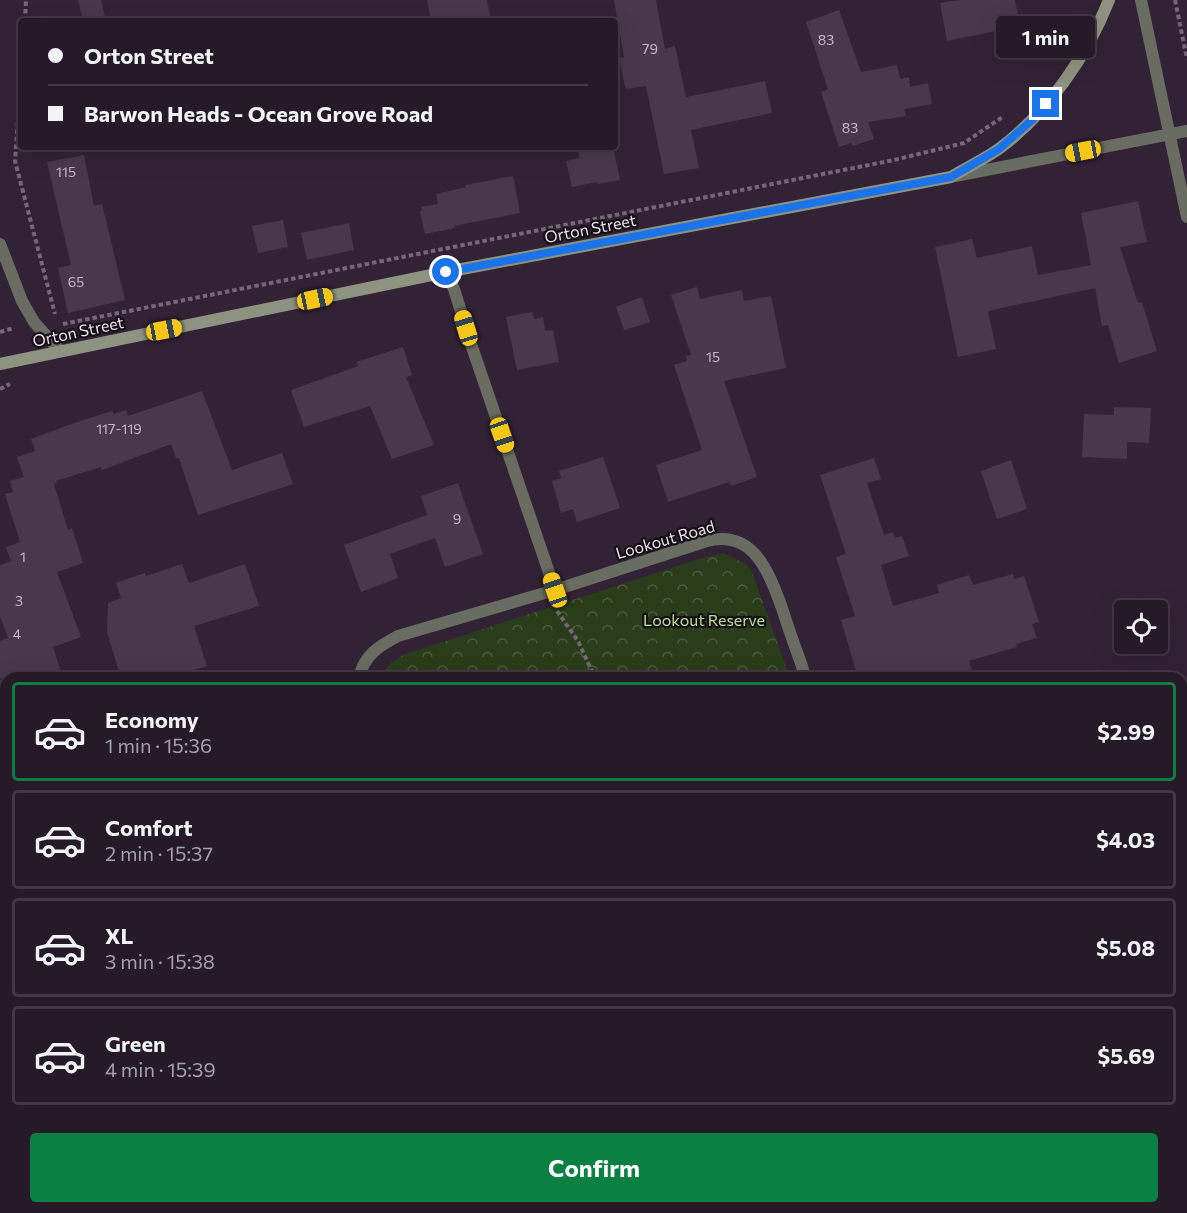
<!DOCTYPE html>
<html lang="en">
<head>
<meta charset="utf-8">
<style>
  :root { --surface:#261a28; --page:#2e2330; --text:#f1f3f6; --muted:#a4a1a8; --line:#423845; --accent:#0b8043 }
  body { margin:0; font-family:Commissioner,sans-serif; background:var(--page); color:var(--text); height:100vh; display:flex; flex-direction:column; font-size:22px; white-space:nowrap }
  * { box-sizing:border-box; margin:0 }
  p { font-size:20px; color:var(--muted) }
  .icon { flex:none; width:33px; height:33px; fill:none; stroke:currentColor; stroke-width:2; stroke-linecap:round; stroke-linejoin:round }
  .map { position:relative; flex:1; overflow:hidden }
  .panel { position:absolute; left:0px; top:672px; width:1188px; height:542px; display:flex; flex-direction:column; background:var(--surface); border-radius:18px 18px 0 0; box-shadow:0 6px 24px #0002,0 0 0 2px var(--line) }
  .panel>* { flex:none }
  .guide { position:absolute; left:18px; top:18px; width:600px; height:132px; border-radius:6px; box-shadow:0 6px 24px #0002,0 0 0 2px var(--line); display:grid; align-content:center; height:132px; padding:0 30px; background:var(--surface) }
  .controls { position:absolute; left:1114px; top:600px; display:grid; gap:12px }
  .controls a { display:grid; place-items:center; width:54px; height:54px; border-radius:6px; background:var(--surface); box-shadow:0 6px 24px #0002,0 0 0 2px var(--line); font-size:30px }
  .end { position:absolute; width:27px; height:27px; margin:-14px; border:8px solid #1a73e8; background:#fff; box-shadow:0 0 0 3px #fff }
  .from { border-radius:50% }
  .bubble { position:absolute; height:42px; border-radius:6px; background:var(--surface); box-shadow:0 6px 24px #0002,0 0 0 2px var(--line); font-size:20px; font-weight:700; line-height:42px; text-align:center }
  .car { position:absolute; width:18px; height:36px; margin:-18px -9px; border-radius:8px; box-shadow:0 0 4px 2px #0007; background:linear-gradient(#f5c518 24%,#345 0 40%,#f5c518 0 76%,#345 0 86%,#f5c518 0) }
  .guide b { display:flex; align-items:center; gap:21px; height:57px; font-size:22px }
  .guide b+b { border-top:2px solid var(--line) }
  .guide i { width:15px; height:15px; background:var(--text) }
  ul { padding:10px 0 0; list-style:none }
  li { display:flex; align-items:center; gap:18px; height:99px; margin:0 12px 9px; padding:0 18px; border:3px solid var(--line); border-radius:6px }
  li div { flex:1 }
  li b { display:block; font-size:22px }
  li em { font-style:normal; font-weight:700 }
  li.current { border-color:var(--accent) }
  li>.icon { width:54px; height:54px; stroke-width:1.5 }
  .action { display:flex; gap:12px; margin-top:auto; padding:12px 30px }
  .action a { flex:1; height:69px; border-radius:6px; background:var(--accent); color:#fff; font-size:24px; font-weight:700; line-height:69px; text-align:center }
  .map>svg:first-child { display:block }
</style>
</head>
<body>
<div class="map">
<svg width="1187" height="1213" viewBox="0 0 1187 1213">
  <defs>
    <pattern id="grass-dots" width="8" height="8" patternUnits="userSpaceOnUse" patternTransform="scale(1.5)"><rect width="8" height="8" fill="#2a3d1b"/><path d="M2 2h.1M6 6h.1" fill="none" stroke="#49593c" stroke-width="1.8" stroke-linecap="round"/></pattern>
    <pattern id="forest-crowns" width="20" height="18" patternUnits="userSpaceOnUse" patternTransform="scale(1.5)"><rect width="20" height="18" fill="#2a3d1b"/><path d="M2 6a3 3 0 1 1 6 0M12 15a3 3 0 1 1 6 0" fill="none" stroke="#49593c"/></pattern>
    <pattern id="sand-dots" width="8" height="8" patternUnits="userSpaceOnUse" patternTransform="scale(1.5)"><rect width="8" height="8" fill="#38300f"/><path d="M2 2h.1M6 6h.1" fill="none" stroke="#554e32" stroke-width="1.8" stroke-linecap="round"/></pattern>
  </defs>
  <rect width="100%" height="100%" fill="#322235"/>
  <g fill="url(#grass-dots)">
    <path d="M 1187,817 L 1187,990 L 1182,992 L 1182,818 Z"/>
    <path d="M 382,1208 L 601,1208 L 588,1213 L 378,1213 Z"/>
  </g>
  <path fill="url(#forest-crowns)" d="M 723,553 L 746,564 L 752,572 L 790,678 L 381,678 L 390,664 L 403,655 L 699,559 Z"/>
  <path fill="url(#sand-dots)" d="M 601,1208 L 797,1208 L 782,1213 L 587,1213 Z"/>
  <path fill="#041a23" d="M 1187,1060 L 1187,1213 L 782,1213 L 797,1208 L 1182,1208 L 1182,1062 Z"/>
  <g fill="#49384c">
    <path d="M 78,0 L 101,0 L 106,21 L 83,21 Z"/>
    <path d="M 427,0 L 487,0 L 491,21 L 431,21 Z"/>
    <path d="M 614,0 L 656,0 L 665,49 L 675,46 L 686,97 L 765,81 L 772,113 L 691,130 L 699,168 L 664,174 L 646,86 L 627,89 L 625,87 L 619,58 L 624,57 Z"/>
    <path d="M 960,0 L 1015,0 L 1020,26 L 947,41 L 940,3 Z"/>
    <path d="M 839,10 L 861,72 L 897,65 L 900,79 L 909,77 L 910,87 L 928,83 L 932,104 L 904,109 L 906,116 L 868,122 L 874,139 L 853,146 L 851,143 L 839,147 L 821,92 L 828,89 L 806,22 Z"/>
    <path d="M 594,147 L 613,147 L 620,180 L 598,184 L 597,182 L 572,187 L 566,161 L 579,158 L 578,150 Z"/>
    <path d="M 84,155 L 94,206 L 102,204 L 125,300 L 68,313 L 58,268 L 71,265 L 47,162 Z"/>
    <path d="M 513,176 L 520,213 L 454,226 L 455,228 L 425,234 L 420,211 L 422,211 L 421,207 L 438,204 L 436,194 L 466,187 L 465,185 Z"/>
    <path d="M 1138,201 L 1147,242 L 1120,247 L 1138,303 L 1142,302 L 1157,351 L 1119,363 L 1108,325 L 1102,326 L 1095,288 L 988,311 L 996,349 L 958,357 L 935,247 L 972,239 L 977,258 L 1032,246 L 1038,275 L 1091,265 L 1081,213 Z"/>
    <path d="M 283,220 L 288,247 L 258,253 L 252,226 Z"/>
    <path d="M 349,223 L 354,250 L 307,260 L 301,233 Z"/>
    <path d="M 697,287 L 700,299 L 742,290 L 744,301 L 771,296 L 786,368 L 724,381 L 757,477 L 731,486 L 729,482 L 668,502 L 656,465 L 702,450 L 674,365 L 687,361 L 686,356 L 691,355 L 671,295 Z"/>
    <path d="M 642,297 L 650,322 L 624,330 L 616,307 Z"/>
    <path d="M 532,312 L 534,319 L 543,317 L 545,331 L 553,330 L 559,362 L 517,370 L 506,317 Z"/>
    <path d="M 403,347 L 412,375 L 406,377 L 434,445 L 392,459 L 370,406 L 304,427 L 291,390 L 358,366 L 356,362 Z"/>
    <path d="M 202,391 L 232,470 L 282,453 L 293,484 L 198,515 L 179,458 L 176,458 L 171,444 L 102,470 L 101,467 L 56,481 L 57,483 L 54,484 L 68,530 L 72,528 L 83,563 L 57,572 L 81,637 L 53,647 L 63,678 L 0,678 L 0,641 L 8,638 L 0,616 L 0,565 L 11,561 L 6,547 L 20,542 L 5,494 L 13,492 L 10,481 L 24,477 L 17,457 L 35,451 L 31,439 L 80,421 L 112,411 L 114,414 L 126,410 L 128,416 Z"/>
    <path d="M 1114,407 L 1151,408 L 1149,443 L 1127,442 L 1127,459 L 1082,457 L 1084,414 L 1114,415 Z"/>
    <path d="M 603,457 L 620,508 L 577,522 L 573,509 L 561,513 L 552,481 L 561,478 L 559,471 Z"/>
    <path d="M 874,458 L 881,479 L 867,483 L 884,535 L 893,532 L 895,538 L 902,536 L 909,556 L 881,565 L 893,606 L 939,593 L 937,585 L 969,575 L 973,585 L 1013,574 L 1014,579 L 1024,576 L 1039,622 L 1032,624 L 1037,638 L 1016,644 L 1017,647 L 969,661 L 974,678 L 858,678 L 841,620 L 855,616 L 836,557 L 846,554 L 820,475 Z"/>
    <path d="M 1011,460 L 1027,509 L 997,519 L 981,471 Z"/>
    <path d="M 458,483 L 483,554 L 445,567 L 435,538 L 390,554 L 398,578 L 361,592 L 344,545 L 427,515 L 421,496 Z"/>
    <path d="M 182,564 L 189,583 L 245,564 L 259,606 L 194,626 L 207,666 L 167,678 L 121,678 L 107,632 L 108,603 L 121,598 L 116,583 L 145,573 L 146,576 Z"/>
  </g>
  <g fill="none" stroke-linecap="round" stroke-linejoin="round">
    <g stroke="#756778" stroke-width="4" stroke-dasharray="4.5 3" stroke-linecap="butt">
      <path d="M 1175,0 L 1187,59"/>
      <path d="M 25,21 L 26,0"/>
      <path d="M 21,77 L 15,161 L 55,314"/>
      <path d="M 63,324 L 894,160 L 964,143 L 1004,116"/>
      <path d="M 0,332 L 14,328"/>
      <path d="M 0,389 L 10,384"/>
      <path d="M 557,611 L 578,641 L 595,678"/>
      <path d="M 1182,807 L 1187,806"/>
      <path d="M 343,1213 L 350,1208"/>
    </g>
    <g stroke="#696d61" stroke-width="12">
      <path d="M 1182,715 L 1187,714"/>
      <path d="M 1182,766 L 1187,765"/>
    </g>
    <g stroke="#696d61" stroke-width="12">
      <path d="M 1141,0 L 1187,217"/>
      <path d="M 955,176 L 1187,131"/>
      <path d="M 446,272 L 454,289 L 472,347 L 555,590"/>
      <path d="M 359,678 C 364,655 379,646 398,636 L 555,590 L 707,541 C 754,529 769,573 782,608 C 788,627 795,647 802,666 L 805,678"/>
      <path d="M 62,1213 L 95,1208"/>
    </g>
    <path stroke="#696d61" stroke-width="12" d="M 0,244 L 22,301 L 34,322 L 60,351"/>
    <path stroke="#8e9381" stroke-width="12" d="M 0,364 L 446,272 L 951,177 C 967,167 985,159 1000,148 C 1048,112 1087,56 1109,0"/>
  </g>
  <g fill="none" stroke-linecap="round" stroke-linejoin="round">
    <path stroke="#1a73e8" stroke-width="8" d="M 446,272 L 951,177 L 999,149 L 1032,120 L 1046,104"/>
  </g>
  <g text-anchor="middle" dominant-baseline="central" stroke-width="4.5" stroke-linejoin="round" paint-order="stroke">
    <g font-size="14" fill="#c3b7c6">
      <text x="826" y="39">83</text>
      <text x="650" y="48">79</text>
      <text x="850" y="127">83</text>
      <text x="66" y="171">115</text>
      <text x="76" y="281">65</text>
      <text x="713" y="356">15</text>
      <text x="119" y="428">117-119</text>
      <text x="457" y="518">9</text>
      <text x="23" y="556">1</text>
      <text x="19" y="600">3</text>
      <text x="17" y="633">4</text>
    </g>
    <g font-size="16" fill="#ece1ee" stroke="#160f17">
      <text transform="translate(590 228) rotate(-11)">Orton Street</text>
      <text transform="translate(78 331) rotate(-12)">Orton Street</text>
      <text transform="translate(665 539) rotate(-16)">Lookout Road</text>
    </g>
    <g font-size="16" fill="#b4e191" stroke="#160f17">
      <text x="704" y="619">Lookout Reserve</text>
    </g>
  </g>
</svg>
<div class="controls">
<a><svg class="icon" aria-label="locate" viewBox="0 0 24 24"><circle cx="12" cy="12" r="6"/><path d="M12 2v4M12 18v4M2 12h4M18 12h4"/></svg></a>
</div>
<i class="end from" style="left:446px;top:272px"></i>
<i class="end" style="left:1046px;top:104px"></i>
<div class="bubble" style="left:996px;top:16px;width:99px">1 min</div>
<i class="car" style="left:1083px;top:151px;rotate:259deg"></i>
<i class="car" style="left:315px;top:299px;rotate:78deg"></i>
<i class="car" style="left:466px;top:328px;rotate:343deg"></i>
<i class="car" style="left:164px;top:330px;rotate:79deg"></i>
<i class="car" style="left:502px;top:435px;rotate:161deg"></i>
<i class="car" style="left:555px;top:590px;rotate:341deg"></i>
<div class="guide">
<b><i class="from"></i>Orton Street</b>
<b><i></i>Barwon Heads - Ocean Grove Road</b>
</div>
<section class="panel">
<ul>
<li class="current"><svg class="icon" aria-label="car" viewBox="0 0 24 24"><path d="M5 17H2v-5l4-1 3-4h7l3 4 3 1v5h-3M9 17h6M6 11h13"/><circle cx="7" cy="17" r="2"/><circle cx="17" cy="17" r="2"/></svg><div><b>Economy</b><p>1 min · 15:36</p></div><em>$2.99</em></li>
<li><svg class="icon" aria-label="car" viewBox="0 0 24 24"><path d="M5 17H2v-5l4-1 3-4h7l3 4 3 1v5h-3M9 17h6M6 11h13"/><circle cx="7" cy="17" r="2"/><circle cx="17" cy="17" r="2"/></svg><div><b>Comfort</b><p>2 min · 15:37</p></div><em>$4.03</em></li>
<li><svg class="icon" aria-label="car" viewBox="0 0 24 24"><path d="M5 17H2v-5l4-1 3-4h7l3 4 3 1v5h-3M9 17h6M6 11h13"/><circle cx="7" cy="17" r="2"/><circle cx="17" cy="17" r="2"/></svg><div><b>XL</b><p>3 min · 15:38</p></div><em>$5.08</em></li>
<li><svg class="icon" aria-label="car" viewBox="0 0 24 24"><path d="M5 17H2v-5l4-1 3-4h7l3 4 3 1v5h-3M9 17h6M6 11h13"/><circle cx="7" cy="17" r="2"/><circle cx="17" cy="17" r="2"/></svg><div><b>Green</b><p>4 min · 15:39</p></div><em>$5.69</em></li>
</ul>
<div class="action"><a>Confirm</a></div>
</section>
</div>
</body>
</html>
